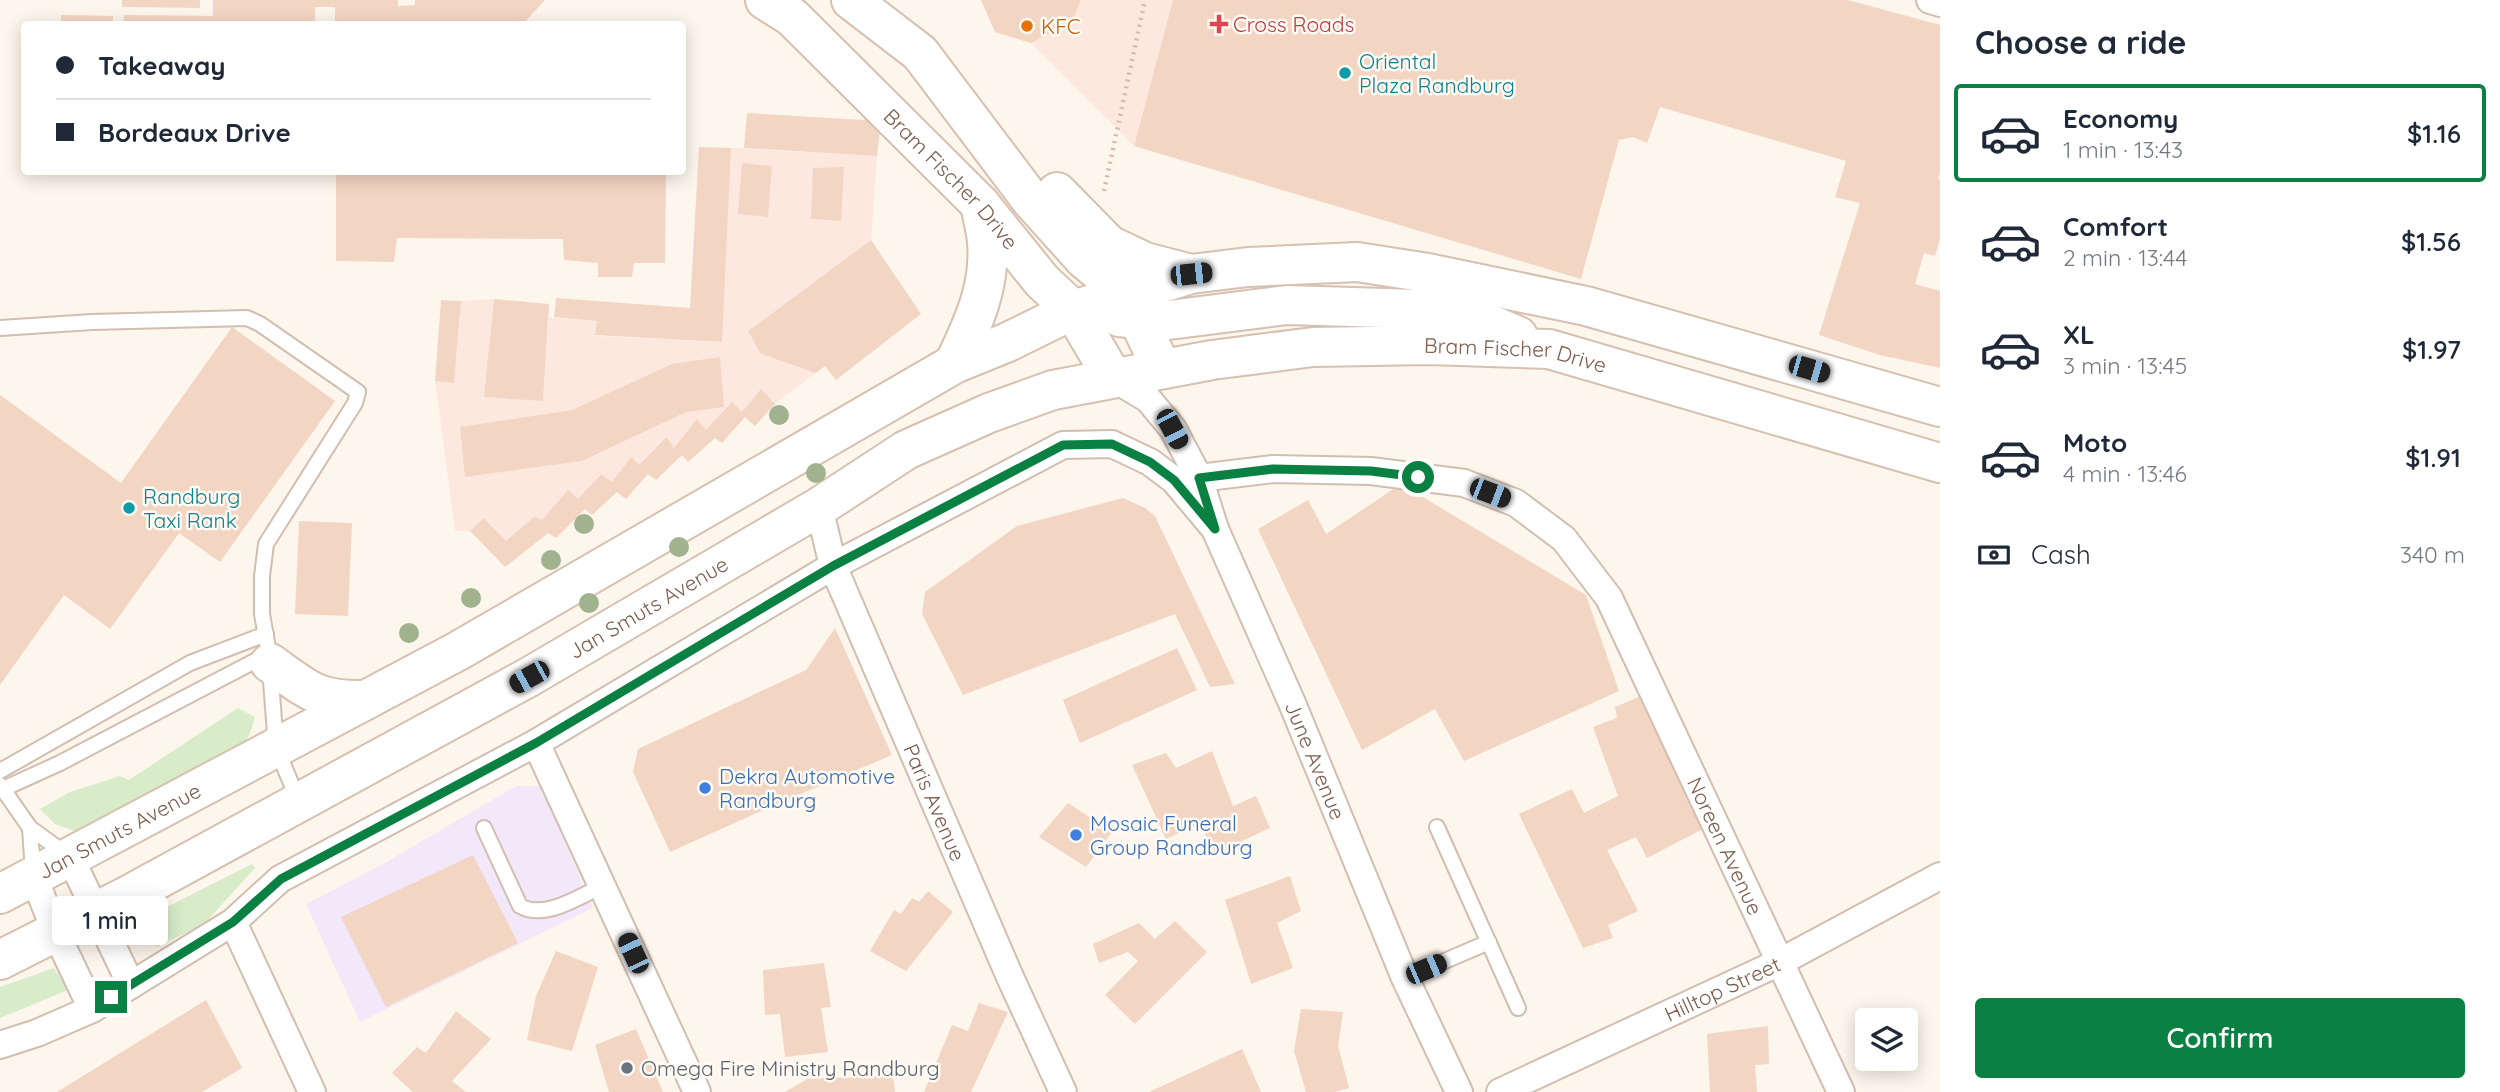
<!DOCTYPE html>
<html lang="en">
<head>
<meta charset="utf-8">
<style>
  :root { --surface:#fff; --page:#f2f2f3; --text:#1f2937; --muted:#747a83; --line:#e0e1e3; --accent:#0b8043 }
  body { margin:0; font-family:Quicksand,sans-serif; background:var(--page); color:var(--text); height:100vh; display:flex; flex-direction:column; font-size:26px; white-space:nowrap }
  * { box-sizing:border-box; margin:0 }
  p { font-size:23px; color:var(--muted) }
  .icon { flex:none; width:38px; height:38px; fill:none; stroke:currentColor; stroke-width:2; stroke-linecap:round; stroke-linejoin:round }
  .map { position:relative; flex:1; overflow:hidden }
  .panel { display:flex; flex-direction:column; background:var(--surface); width:560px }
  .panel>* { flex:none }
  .top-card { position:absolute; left:21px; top:21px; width:665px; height:154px; border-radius:7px; box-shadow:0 4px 18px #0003; display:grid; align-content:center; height:154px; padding:0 35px; background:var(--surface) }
  .controls { position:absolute; left:1855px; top:1008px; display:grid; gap:14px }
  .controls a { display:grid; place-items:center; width:63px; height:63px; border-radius:7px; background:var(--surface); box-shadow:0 4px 18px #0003; font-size:35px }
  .end { position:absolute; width:32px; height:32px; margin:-16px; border:9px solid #0b8043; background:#fff; box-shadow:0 0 0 4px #fff }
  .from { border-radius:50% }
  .bubble { position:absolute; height:49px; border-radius:7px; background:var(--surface); box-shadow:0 4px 18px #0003; font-size:23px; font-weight:600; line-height:49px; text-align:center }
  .car { position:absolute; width:21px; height:42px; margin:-21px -10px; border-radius:9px; box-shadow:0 0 5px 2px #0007; background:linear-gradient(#222 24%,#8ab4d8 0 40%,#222 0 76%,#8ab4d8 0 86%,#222 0) }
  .top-card b { display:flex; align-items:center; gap:24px; height:66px; font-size:26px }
  .top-card b+b { border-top:2px solid var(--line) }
  .top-card i { width:18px; height:18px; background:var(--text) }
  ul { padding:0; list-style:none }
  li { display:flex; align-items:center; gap:21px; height:98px; margin:0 14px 10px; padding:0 21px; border:4px solid transparent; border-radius:7px }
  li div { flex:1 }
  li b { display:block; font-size:26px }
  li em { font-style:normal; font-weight:600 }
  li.selected { border-color:var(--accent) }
  li>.icon { width:63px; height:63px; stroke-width:1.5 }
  h2 { padding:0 35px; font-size:32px; line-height:84px }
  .pay { display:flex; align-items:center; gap:18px; height:77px; padding:0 35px; font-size:26px }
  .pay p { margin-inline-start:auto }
  .primary-button { display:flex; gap:14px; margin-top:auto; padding:14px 35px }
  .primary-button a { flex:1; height:80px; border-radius:7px; background:var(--accent); color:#fff; font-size:28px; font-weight:600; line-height:80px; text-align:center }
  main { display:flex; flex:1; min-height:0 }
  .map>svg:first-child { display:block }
</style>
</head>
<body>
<main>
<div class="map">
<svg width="1940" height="1092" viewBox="0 0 1940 1092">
  <rect width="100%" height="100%" fill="#fdf6ec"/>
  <g fill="#fde8e0">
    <path d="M 1081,0 L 1173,0 L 1134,146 L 1031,43 Z"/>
    <path d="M 731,148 L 877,156 L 871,240 L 748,331 L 761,354 L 816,373 L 775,404 L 761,390 L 742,412 L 706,430 L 697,420 L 674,448 L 665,437 L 639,465 L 631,457 L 612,482 L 601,474 L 578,499 L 568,491 L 542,520 L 535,516 L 506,541 L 485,518 L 470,531 L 455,531 L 435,381 L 454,383 L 461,301 L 494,299 L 485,397 L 543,401 L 549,317 L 597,321 L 596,336 L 721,342 Z"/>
  </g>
  <path fill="#f3e8fa" d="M 516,786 L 541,786 L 593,908 L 360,1022 L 306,904 L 383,864 Z"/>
  <g fill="#d8ecc9">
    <path d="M 238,708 L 255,717 L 251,731 L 242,748 L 77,832 L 55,824 L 40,809 L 70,792 L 120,776 L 129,780 Z"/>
    <path d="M 252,864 L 255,868 L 204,924 L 157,947 L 144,936 L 149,916 Z"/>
    <path d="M 54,968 L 68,990 L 0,1018 L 0,987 Z"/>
  </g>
  <g fill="#f3d5c3">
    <path d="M 122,0 L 200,0 L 200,8 L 122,7 Z"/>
    <path d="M 213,0 L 398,0 L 398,6 L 415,5 L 415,0 L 545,0 L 523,24 L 477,24 L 477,22 L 450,21 L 450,24 L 335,24 L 335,7 L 315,7 L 315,24 L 123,24 L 124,15 L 213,16 Z"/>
    <path d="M 981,0 L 1081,0 L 1072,21 L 1031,43 L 995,32 Z"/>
    <path d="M 1173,0 L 1848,0 L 1940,25 L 1940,172 L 1938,180 L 1940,180 L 1940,239 L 1935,256 L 1924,253 L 1915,284 L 1940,291 L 1940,368 L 1880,355 L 1819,335 L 1860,203 L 1835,197 L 1846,161 L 1660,107 L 1647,143 L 1633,137 L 1619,140 L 1581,279 L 1134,146 Z"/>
    <path d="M 61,15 L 113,16 L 113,24 L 61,24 Z"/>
    <path d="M 747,113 L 881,121 L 877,156 L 744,148 Z"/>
    <path d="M 699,147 L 731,148 L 722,342 L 595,335 L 597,321 L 554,317 L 556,298 L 690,308 Z"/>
    <path d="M 742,163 L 772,166 L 768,217 L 738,214 Z"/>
    <path d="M 844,167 L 841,221 L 811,219 L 813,168 Z"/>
    <path d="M 336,172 L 666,172 L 665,263 L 634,263 L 632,277 L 598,277 L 598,263 L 564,260 L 563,239 L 397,238 L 394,262 L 336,261 Z"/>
    <path d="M 871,240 L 921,314 L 836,380 L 825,366 L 816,373 L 761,354 L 748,331 Z"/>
    <path d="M 494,299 L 549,304 L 543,401 L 484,397 Z"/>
    <path d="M 441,300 L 461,301 L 454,383 L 435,381 Z"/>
    <path d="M 232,327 L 335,401 L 220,562 L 179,533 L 110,629 L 64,595 L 0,685 L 0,395 L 121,483 Z"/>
    <path d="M 720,357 L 724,407 L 686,412 L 582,461 L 465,477 L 460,427 L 572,410 L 672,364 Z"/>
    <path d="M 761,389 L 775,404 L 755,426 L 745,417 L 722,443 L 715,438 L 688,462 L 682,455 L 656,480 L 648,474 L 626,499 L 617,492 L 592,515 L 585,509 L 556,538 L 548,533 L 505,567 L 470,531 L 484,518 L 506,541 L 535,516 L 542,520 L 568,490 L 578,499 L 601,474 L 612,482 L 631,457 L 639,465 L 666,437 L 674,448 L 697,419 L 706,430 L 732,402 L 742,412 Z"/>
    <path d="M 1401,484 L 1586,595 L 1619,691 L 1464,761 L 1435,709 L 1362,750 L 1258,529 L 1308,500 L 1326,534 Z"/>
    <path d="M 1123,498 L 1145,508 L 1155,516 L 1235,684 L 1210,687 L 1175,614 L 963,695 L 922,614 L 925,592 L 1017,526 Z"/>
    <path d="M 299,521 L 352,523 L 348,616 L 295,614 Z"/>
    <path d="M 835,628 L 892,755 L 777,804 L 670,852 L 633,772 L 638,749 L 806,670 Z"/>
    <path d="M 1177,648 L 1197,690 L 1080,743 L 1063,700 Z"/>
    <path d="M 1639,697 L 1703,829 L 1647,858 L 1636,837 L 1607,850 L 1638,911 L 1608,925 L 1613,938 L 1583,948 L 1519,814 L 1572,789 L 1584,813 L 1618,796 L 1593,727 L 1617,718 L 1615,707 Z"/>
    <path d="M 1212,751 L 1233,806 L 1256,796 L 1270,828 L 1216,853 L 1199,824 L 1166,839 L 1132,765 L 1166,753 L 1176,768 Z"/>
    <path d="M 1068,803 L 1112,832 L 1086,867 L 1039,837 Z"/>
    <path d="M 473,855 L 518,943 L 386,1007 L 341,917 Z"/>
    <path d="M 1290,876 L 1301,911 L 1277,923 L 1293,968 L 1251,984 L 1225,900 Z"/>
    <path d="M 928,891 L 953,912 L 906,971 L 870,951 L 894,910 L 901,914 L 912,898 L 919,902 Z"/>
    <path d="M 1175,921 L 1207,952 L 1135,1024 L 1105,995 L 1138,961 L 1128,952 L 1099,963 L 1093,944 L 1139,923 L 1155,939 Z"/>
    <path d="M 556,951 L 598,967 L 572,1051 L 527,1040 L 536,996 Z"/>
    <path d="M 824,963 L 831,1007 L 821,1008 L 828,1052 L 785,1057 L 780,1014 L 765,1015 L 763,970 Z"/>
    <path d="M 206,1000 L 242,1068 L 202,1092 L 57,1092 Z"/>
    <path d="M 979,1003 L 1008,1012 L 971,1092 L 924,1092 L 952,1025 L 968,1031 Z"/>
    <path d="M 1301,1009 L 1343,1012 L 1338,1046 L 1349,1088 L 1334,1092 L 1306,1092 L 1294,1051 Z"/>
    <path d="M 456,1011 L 491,1039 L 452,1081 L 466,1092 L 413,1092 L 392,1073 L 417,1047 L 426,1053 Z"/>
    <path d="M 1768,1026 L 1769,1064 L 1755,1065 L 1757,1092 L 1710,1092 L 1707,1034 Z"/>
    <path d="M 636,1029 L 663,1092 L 609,1092 L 595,1045 Z"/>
    <path d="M 1242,1049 L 1261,1092 L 1149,1092 Z"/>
    <path d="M 893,1076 L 895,1092 L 785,1092 L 807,1079 Z"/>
  </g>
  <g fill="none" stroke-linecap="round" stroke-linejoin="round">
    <defs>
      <g id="service">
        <path d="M 0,328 L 92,322 L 247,318 L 260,324 L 358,392 L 355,403 L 266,544 L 262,576 L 262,614 L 269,654 L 276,747 L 298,800"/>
        <path d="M 0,771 L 190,663 L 266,634"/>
        <path d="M 0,785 L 30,828 L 66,854"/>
        <path d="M 3,789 L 60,763 L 268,654"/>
        <path d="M 1437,827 L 1518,1008"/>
        <path d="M 30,828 L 33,873"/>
        <path d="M 484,828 L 520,906 C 545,920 578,897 602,886"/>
        <path d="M 1405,978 L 1489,942"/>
      </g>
      <g id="minor">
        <path d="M 1930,0 L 1940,3"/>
        <path id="s1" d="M 1113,378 L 1148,399 L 1173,429 L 1199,478 L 1215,529 L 1292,703 L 1405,978 L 1459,1092"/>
        <path id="s2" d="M 1199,478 L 1273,469 L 1371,471 L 1464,483 L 1516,503 L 1564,539 L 1609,598 L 1841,1092"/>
        <path id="s3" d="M 819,507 L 833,566 L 1010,977 L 1063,1092"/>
        <path d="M 536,743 L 697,1092"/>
        <path d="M 70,857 L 131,985"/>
        <path d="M 33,875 L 56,933 L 92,1009"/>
        <path d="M 233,922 L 312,1092"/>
        <path d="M 0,1045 L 37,1033 L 92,1009 L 233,922 L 280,879 L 536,743 L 833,566 L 1063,445 L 1112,444 L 1150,462 L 1174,480 L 1215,529"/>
        <path id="s4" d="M 1500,1092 L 1780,962 L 1940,876"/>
      </g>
      <g id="secondary">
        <path id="s5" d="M 765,0 L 792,17 L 980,204 L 1042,281 L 1073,310 L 1113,378"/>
        <path d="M 851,0 L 920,53 L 1031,200 L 1084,259 L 1126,294 L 1162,369"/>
        <path d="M 1057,192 L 1109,245 L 1145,262 L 1191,274"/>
        <path d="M 1119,317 L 1161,321 L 1287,305 L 1418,309 L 1490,324 L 1518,336"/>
        <path d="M 954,364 C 972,326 991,287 987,242 C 986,229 982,216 980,204"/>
        <path d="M 270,663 C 308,690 316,701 365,700"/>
        <path id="s6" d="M 0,894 L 458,651 L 954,364 L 1008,342 L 1073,310 L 1191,274 L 1248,267 L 1357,262 L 1428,273 L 1586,306 L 1940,407"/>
        <path id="s7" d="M 0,960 L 127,896 L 529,677 L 819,507 L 906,450 L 989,413 L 1053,390 L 1212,360 L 1313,347 L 1429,345 L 1549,349 L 1940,463"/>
      </g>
    </defs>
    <use href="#service" stroke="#d1beb0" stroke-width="18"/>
    <use href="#minor" stroke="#d1beb0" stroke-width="30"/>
    <use href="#secondary" stroke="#d6c0b0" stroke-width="42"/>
    <path stroke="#d9b8a5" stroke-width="4.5" stroke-dasharray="2 5" stroke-linecap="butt" d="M 1104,191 L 1145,0"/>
    <use href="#service" stroke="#fff" stroke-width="14"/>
    <use href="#minor" stroke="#fff" stroke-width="26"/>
    <use href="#secondary" stroke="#fff" stroke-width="38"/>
  </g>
  <g fill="#a0b28e">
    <circle cx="779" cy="415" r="10"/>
    <circle cx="816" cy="473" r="10"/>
    <circle cx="584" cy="524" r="10"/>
    <circle cx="679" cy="547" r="10"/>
    <circle cx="551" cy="560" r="10"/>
    <circle cx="471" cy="598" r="10"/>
    <circle cx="589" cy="603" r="10"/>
    <circle cx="409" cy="633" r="10"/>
  </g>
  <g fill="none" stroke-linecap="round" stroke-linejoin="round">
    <path stroke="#0b8043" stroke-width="9" d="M 111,997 L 233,922 L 281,879 L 536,743 L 833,566 L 1063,445 L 1112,444 L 1150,462 L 1174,480 L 1215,529 L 1199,478 L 1273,469 L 1371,471 L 1418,477"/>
  </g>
  <path fill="#e0444e" stroke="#fffaf3" stroke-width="2.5" d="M1215.5 13.5h7v7h7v7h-7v7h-7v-7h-7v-7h7z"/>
  <circle fill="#e8710a" stroke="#fffaf3" stroke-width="2.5" cx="1027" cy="26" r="7"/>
  <g fill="#0f9aa8" stroke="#fffaf3" stroke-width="2.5">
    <circle cx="1345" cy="73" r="7"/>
    <circle cx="129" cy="508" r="7"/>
  </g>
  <g fill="#3f7fe0" stroke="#fffaf3" stroke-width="2.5">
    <circle cx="705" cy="788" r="7"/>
    <circle cx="1076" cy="835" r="7"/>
  </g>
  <circle fill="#6b7280" stroke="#fffaf3" stroke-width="2.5" cx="627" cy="1068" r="7"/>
  <g text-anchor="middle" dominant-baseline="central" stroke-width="5" stroke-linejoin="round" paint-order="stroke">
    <g font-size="21" fill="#be3a42" stroke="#fffaf3" text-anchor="start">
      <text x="1233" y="24">Cross Roads</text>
    </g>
    <g font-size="21" fill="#c56008" stroke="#fffaf3" text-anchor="start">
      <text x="1041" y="26">KFC</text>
    </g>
    <g font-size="21" fill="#0d838f" stroke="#fffaf3" text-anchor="start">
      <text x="1359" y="61">Oriental<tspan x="1359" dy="24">Plaza Randburg</tspan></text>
      <text x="143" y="496">Randburg<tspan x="143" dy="24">Taxi Rank</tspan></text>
    </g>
    <g font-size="21" fill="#7a5c4d" stroke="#fffaf3">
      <text stroke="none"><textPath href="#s5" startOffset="259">Bram Fischer Drive</textPath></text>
      <text stroke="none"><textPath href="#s7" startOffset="1666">Bram Fischer Drive</textPath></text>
      <text stroke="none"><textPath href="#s7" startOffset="738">Jan Smuts Avenue</textPath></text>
      <text stroke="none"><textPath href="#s1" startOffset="441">June Avenue</textPath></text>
      <text stroke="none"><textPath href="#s3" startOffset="318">Paris Avenue</textPath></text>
      <text stroke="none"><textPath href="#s6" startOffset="135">Jan Smuts Avenue</textPath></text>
      <text stroke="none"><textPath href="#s2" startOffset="730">Noreen Avenue</textPath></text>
      <text stroke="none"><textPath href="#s4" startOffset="245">Hilltop Street</textPath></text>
    </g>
    <g font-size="21" fill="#366cbe" stroke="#fffaf3" text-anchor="start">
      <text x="719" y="776">Dekra Automotive<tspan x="719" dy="24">Randburg</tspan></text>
      <text x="1090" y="823">Mosaic Funeral<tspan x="1090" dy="24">Group Randburg</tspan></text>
    </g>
    <g font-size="21" fill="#5b616d" stroke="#fffaf3" text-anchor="start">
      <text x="641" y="1068">Omega Fire Ministry Randburg</text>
    </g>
  </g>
</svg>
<div class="controls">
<a><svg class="icon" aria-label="layers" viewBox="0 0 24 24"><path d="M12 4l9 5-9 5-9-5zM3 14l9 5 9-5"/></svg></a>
</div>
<i class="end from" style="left:1418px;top:477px"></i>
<i class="end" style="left:111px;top:997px"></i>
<div class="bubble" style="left:52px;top:896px;width:116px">1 min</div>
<i class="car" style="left:1191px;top:274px;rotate:84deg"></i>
<i class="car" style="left:1809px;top:369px;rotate:106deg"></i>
<i class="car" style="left:1172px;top:429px;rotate:152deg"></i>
<i class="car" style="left:1490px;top:493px;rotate:111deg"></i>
<i class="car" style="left:529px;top:677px;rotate:241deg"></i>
<i class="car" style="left:633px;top:953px;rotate:335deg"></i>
<i class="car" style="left:1426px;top:969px;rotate:67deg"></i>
<div class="top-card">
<b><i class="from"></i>Takeaway</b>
<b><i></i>Bordeaux Drive</b>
</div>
</div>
<section class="panel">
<h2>Choose a ride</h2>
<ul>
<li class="selected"><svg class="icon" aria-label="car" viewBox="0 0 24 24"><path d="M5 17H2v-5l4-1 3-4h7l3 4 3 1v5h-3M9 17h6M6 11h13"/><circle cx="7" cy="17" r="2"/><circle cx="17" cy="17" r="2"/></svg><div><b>Economy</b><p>1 min · 13:43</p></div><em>$1.16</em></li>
<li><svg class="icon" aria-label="car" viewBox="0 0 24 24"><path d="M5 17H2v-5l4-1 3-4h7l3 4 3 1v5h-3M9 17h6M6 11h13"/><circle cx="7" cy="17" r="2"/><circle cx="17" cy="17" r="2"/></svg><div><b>Comfort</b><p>2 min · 13:44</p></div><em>$1.56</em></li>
<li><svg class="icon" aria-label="car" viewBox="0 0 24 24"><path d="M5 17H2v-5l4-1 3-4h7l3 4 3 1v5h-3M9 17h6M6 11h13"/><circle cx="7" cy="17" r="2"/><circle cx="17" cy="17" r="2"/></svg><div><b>XL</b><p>3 min · 13:45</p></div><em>$1.97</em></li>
<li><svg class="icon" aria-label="car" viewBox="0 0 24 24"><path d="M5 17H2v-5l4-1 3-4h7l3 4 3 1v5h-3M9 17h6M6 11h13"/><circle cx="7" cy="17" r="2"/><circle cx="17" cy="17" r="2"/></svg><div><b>Moto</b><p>4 min · 13:46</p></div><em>$1.91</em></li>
</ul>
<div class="pay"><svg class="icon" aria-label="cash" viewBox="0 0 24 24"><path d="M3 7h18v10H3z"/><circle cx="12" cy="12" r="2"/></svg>Cash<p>340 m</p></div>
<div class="primary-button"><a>Confirm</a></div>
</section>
</main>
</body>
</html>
